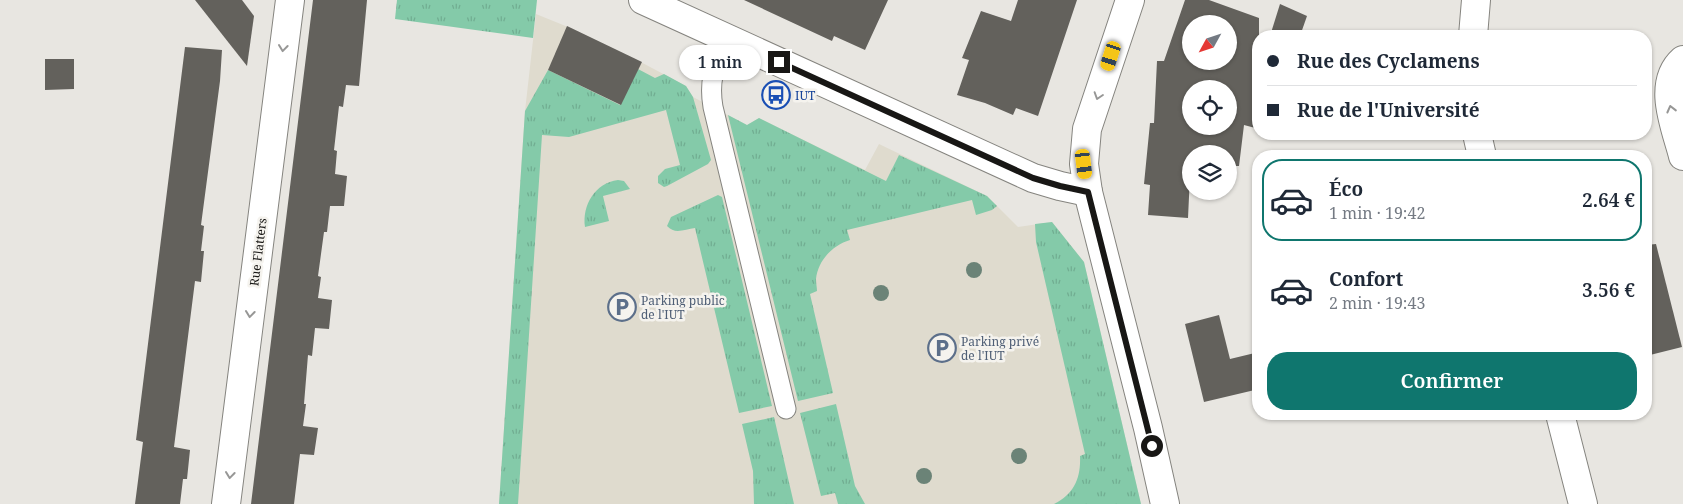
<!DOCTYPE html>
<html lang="fr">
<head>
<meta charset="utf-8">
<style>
  :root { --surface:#fff; --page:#f2f2f3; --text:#1f2937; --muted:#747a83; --line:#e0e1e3; --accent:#0f766e }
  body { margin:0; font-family:"Noto Serif",serif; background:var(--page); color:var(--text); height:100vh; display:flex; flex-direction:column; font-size:19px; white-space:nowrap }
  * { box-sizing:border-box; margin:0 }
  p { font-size:16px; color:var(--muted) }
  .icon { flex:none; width:28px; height:28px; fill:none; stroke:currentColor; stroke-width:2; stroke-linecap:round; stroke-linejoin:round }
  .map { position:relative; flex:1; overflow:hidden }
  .sheet { position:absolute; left:1252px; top:150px; width:400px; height:270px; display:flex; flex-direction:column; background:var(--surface); border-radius:20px; box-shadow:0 1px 4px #0004 }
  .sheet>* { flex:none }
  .banner { position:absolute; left:1252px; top:30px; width:400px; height:110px; border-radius:20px; box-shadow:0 1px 4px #0004; display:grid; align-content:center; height:110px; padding:0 15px; background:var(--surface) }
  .needle { width:32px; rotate:230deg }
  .fabs { position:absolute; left:1182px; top:15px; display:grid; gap:10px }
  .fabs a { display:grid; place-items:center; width:55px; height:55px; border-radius:50%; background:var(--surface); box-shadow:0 1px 4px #0004; font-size:25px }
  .end { position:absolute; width:22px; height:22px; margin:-11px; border:6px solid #181715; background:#fff; box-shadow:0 0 0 2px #fff }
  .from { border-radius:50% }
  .bubble { position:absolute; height:35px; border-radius:18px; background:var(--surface); box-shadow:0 1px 4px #0004; font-size:16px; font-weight:600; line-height:35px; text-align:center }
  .car { position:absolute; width:15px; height:30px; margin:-15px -8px; border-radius:6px; box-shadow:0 0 4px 1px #0007; background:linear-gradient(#f5c518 24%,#345 0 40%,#f5c518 0 76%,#345 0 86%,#f5c518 0) }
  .banner b { display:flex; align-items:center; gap:18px; height:48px; font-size:19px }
  .banner b+b { border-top:1px solid var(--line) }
  .banner i { width:12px; height:12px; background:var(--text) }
  ul { padding:9px 0 0; list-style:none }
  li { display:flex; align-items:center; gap:15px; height:82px; margin:0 10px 8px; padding:0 5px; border:2px solid transparent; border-radius:20px }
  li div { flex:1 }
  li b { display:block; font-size:19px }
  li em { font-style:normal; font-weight:600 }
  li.current { border-color:var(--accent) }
  li>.icon { width:45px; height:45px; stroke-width:1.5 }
  .action { display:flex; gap:10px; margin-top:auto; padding:10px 15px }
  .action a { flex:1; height:58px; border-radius:20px; background:var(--accent); color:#fff; font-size:20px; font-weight:600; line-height:58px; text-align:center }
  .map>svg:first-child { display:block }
</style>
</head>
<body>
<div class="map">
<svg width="1683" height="504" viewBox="0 0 1683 504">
  <defs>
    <pattern id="grass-tufts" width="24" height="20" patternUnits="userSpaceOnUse" patternTransform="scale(1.25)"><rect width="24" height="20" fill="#84caa9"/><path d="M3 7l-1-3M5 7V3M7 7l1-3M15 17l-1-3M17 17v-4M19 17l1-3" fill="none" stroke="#71ad91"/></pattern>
  </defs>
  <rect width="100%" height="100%" fill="#e8e6e1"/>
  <path fill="#dfdbce" d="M 536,14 L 573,29 L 635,59 L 686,86 L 693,97 L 747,125 L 759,118 L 865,170 L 879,144 L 987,196 L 1018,227 L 1052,222 L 1084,262 L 1141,504 L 499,504 L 525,111 Z"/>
  <g fill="url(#grass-tufts)">
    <path d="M 397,0 L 537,0 L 533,38 L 395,19 Z"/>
    <path d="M 638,69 L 655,78 L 664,74 L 686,86 L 693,97 L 711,160 L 708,164 L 667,186 L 664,187 L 658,183 L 658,176 L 665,169 L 680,165 L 666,110 L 569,137 L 542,135 L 518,504 L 499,504 L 525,111 L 548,70 L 620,105 Z"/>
    <path d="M 728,115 L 747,125 L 759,118 L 886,181 L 899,155 L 987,196 L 997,206 L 992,210 L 976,215 L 972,200 L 847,230 L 850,240 C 833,245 818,260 816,279 C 816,283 817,288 817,291 L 810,294 L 833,393 L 798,401 Z"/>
    <path d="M 618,180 L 624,181 L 630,189 L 603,196 L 609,221 L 585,227 C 582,205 595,183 618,180 Z"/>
    <path d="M 718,195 L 722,197 L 772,406 L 739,413 L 695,228 C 685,229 675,235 667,226 L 671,217 Z"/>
    <path d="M 1052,222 L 1084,262 L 1141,504 L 1054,504 C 1074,494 1081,478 1080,456 L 1085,454 L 1036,242 L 1035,224 Z"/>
    <path d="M 836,404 L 855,486 L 865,504 L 838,504 L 835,493 L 821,496 L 800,413 Z"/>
    <path d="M 774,417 L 794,504 L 754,504 L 753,471 L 742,424 Z"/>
  </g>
  <g fill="#63615c" fill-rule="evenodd">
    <path d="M 195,0 L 242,0 L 254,16 L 247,66 Z"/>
    <path d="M 313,0 L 367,0 L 359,86 L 346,85 L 343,107 L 339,106 L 334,150 L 337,151 L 335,174 L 347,176 L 344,206 L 330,206 L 327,232 L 324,232 L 318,276 L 321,277 L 318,298 L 332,300 L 329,329 L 315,328 L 312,356 L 308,355 L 304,404 L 306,404 L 303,426 L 318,428 L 314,455 L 300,454 L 294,504 L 251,504 Z"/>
    <path d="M 744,0 L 888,0 L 865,50 L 834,36 L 832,41 Z"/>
    <path d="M 1018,0 L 1077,0 L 1038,116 L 1016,108 L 1013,115 L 985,103 L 957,95 L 969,60 L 962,58 L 981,11 L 1011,21 Z"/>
    <path d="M 1185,0 L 1209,0 L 1259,18 L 1259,129 L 1244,125 L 1239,166 L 1229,166 L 1229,154 L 1191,154 L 1188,218 L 1148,215 L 1150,185 L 1144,184 L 1150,123 L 1154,123 L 1157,61 L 1164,61 ZM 1191,24 L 1229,24 L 1229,61 L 1191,61 ZM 1191,89 L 1229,89 L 1229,126 L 1191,126 Z"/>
    <path d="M 1280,4 L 1307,16 L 1300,36 L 1270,36 Z"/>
    <path d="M 567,26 L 642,62 L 621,105 L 548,70 Z"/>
    <path d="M 185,47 L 222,50 L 220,81 L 201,225 L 204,226 L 201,251 L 204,251 L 201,282 L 195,281 L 174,447 L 190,450 L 187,479 L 183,479 L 180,504 L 135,504 L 143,442 L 136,440 Z"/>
    <path d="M 45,59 L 74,59 L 74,89 L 45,90 Z"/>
    <path d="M 1656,244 L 1682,347 L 1646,356 L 1646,245 Z"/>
    <path d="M 1219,315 L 1230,359 L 1259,352 L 1259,389 L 1204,402 L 1185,324 Z"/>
  </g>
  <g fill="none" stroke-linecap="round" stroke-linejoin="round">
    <defs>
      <path id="service" d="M 728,38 C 716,65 708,77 713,107 L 786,409"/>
      <g id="minor">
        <path d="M 643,0 L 1033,178 L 1060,186 L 1088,192"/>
        <path d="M 1130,0 L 1087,129 L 1084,164 L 1088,192 L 1148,428 L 1165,504"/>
        <path d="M 1473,36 L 1476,0"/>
        <path d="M 1683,60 C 1656,84 1676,128 1683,156"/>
        <path d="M 1477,134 L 1482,156"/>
        <path d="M 1560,414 L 1583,504"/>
        <path d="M 226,504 L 290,0"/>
      </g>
    </defs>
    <use href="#service" stroke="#85847f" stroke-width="21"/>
    <use href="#minor" stroke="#85847f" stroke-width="30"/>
    <use href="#service" stroke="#fff" stroke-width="19"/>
    <use href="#minor" stroke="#fff" stroke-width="28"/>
  </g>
  <g fill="#6b8377">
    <circle cx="974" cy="270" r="8"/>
    <circle cx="881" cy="293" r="8"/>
    <circle cx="1019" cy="456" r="8"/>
    <circle cx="924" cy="476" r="8"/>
  </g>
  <defs><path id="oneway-chevron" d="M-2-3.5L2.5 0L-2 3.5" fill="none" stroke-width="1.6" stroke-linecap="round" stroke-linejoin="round" transform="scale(1.25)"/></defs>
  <g stroke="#979796">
    <use href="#oneway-chevron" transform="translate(283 48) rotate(97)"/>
    <use href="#oneway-chevron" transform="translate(1098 96) rotate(108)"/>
    <use href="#oneway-chevron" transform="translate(1671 109) rotate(-104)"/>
    <use href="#oneway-chevron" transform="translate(250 314) rotate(97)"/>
    <use href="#oneway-chevron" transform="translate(230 475) rotate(97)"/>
  </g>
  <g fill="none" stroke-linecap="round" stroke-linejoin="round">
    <path stroke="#181715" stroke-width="6" d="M 779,62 L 1033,178 L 1060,186 L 1088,192 L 1152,446"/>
  </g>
  <defs>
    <symbol id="bus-ring" viewBox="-11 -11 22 22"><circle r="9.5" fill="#f5f3ee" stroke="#1a4fb4" stroke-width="1.5"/><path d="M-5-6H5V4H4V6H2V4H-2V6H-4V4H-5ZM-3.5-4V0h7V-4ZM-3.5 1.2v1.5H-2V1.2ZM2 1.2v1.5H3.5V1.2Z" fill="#1a4fb4"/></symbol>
    <symbol id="parking-ring" viewBox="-11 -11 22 22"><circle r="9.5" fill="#f5f3ee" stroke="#5c6f8a" stroke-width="1.5"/><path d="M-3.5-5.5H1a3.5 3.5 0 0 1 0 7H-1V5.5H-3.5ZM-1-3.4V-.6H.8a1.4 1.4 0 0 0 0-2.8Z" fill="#5c6f8a"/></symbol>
  </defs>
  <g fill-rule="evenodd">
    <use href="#bus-ring" x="760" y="79" width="32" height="32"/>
    <use href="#parking-ring" x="606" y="291" width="32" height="32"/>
    <use href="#parking-ring" x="926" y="332" width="32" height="32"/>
  </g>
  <g text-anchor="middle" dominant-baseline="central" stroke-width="5" stroke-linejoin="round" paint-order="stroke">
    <g font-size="12" fill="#164399" stroke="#f5f3ee" text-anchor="start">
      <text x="795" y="95">IUT</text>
    </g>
    <g font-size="12" fill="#181715" stroke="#f5f3ee">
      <text transform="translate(258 252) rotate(-83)">Rue Flatters</text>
    </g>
    <g font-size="12" fill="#4e5e75" stroke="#f5f3ee" text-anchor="start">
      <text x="641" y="300">Parking public<tspan x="641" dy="14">de l'IUT</tspan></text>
      <text x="961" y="341">Parking privé<tspan x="961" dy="14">de l'IUT</tspan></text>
    </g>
  </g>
</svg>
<div class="fabs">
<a><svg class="needle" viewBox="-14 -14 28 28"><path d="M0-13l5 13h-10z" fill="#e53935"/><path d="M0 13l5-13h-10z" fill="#747a83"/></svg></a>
<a><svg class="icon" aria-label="locate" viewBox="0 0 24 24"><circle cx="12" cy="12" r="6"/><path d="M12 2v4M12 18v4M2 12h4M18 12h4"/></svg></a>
<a><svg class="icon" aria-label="layers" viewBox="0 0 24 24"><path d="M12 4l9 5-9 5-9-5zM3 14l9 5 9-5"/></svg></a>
</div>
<i class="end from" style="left:1152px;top:446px"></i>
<i class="end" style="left:779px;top:62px"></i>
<div class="bubble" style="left:679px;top:45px;width:82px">1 min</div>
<i class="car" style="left:1111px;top:56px;rotate:198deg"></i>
<i class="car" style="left:1084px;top:164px;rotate:173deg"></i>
<div class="banner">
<b><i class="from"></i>Rue des Cyclamens</b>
<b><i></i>Rue de l'Université</b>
</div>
<section class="sheet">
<ul>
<li class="current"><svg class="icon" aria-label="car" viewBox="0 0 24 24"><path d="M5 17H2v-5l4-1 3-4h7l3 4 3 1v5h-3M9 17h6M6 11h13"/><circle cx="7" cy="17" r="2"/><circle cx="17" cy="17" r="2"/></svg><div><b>Éco</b><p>1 min · 19:42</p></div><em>2.64 €</em></li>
<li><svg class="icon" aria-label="car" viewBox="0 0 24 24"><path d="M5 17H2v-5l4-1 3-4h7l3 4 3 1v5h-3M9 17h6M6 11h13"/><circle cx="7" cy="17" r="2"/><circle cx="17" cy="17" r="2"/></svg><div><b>Confort</b><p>2 min · 19:43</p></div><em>3.56 €</em></li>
</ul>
<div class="action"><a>Confirmer</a></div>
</section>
</div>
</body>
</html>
